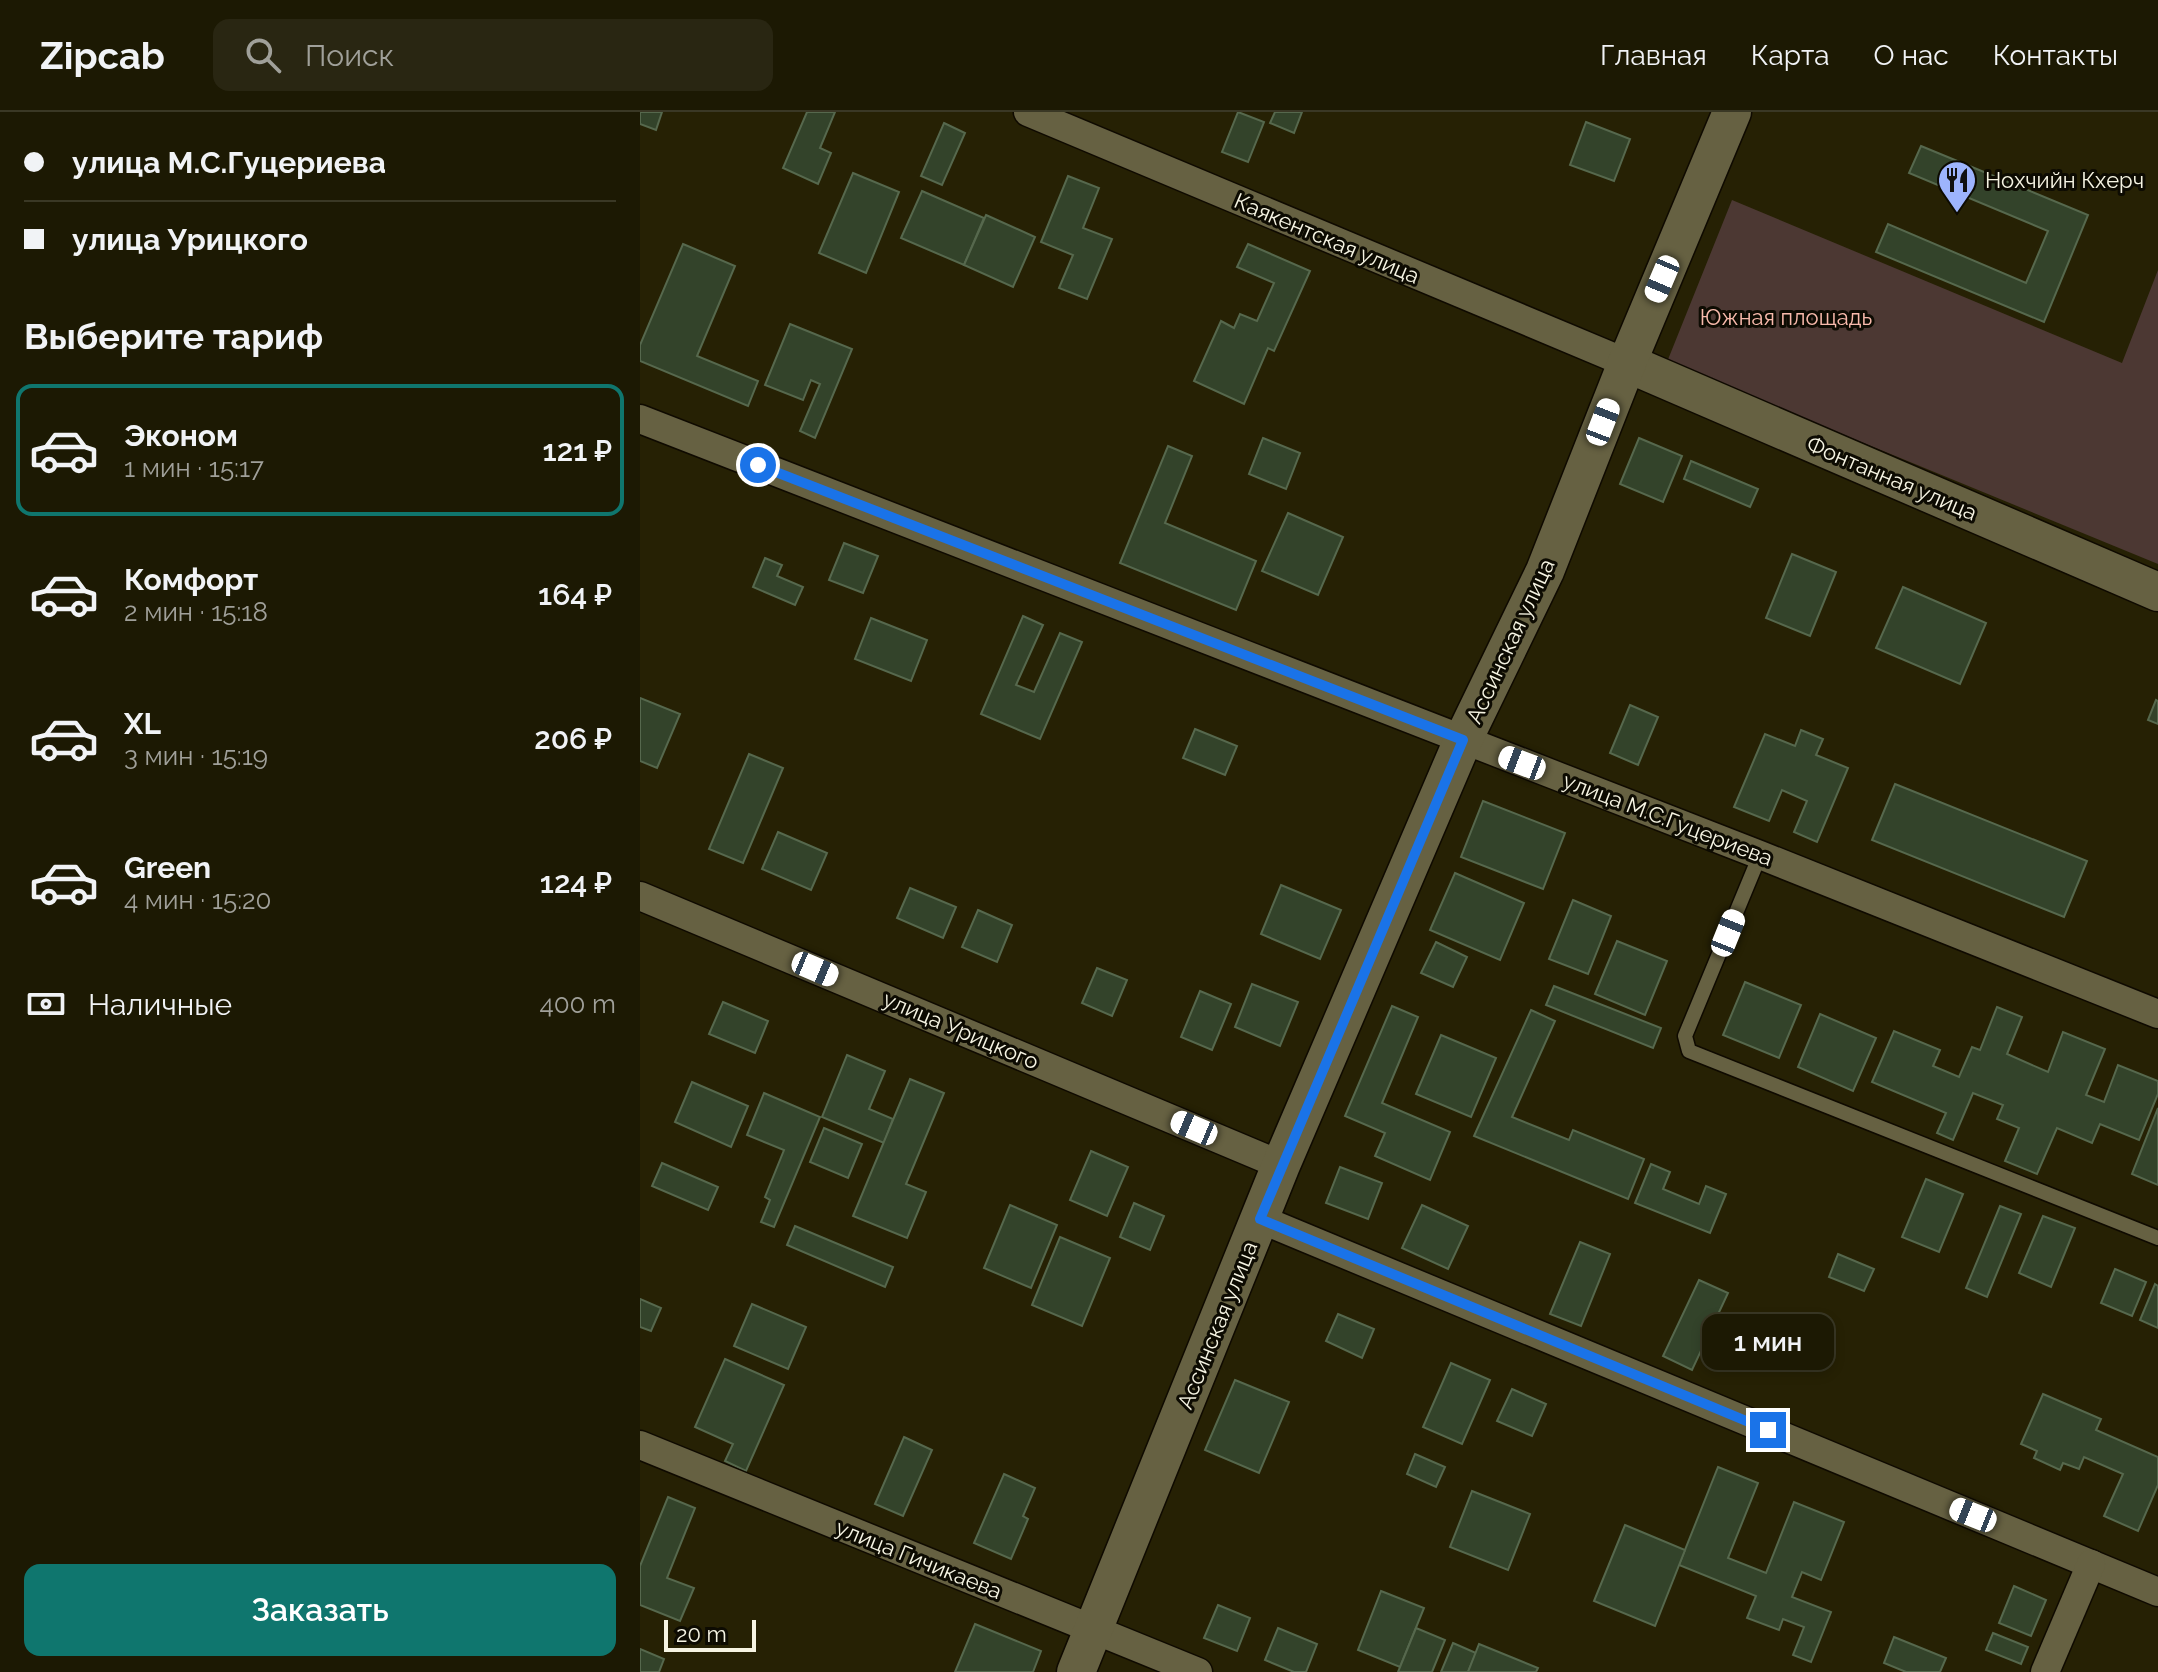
<!DOCTYPE html>
<html lang="ru">
<head>
<meta charset="utf-8">
<style>
  :root { --surface:#1c1903; --page:#292612; --text:#f1f3f6; --muted:#a0a09a; --line:#3a3825; --accent:#0f766e }
  body { margin:0; font-family:Raleway,sans-serif; background:var(--page); color:var(--text); height:100vh; display:flex; flex-direction:column; font-size:30px; white-space:nowrap }
  * { box-sizing:border-box; margin:0 }
  p { font-size:26px; color:var(--muted) }
  .icon { flex:none; width:44px; height:44px; fill:none; stroke:currentColor; stroke-width:2; stroke-linecap:round; stroke-linejoin:round }
  .map { position:relative; flex:1; overflow:hidden }
  .sheet { display:flex; flex-direction:column; background:var(--surface); width:640px }
  .sheet>* { flex:none }
  .banner { display:grid; align-content:center; height:176px; padding:0 24px; background:var(--surface) }
  .scale { position:absolute; left:24px; bottom:20px; width:92px; box-sizing:border-box; padding-left:8px; border:4px solid #f6f4e3; border-top:0; font-size:22px; line-height:28px; white-space:nowrap; color:#f6f4e3; -webkit-text-stroke:6px #0d0b02; paint-order:stroke }
  .end { position:absolute; width:36px; height:36px; margin:-18px; border:10px solid #1a73e8; background:#fff; box-shadow:0 0 0 4px #fff }
  .from { border-radius:50% }
  .bubble { position:absolute; height:56px; border-radius:16px; background:var(--surface); box-shadow:0 4px 12px #0003,0 0 0 2px var(--line); font-size:26px; font-weight:600; line-height:56px; text-align:center }
  .car { position:absolute; width:24px; height:48px; margin:-24px -12px; border-radius:10px; box-shadow:0 0 6px 2px #0007; background:linear-gradient(#fff 24%,#345 0 40%,#fff 0 76%,#345 0 86%,#fff 0) }
  .banner b { display:flex; align-items:center; gap:28px; height:76px; font-size:30px }
  .banner b+b { border-top:2px solid var(--line) }
  .banner i { width:20px; height:20px; background:var(--text) }
  ul { padding:0; list-style:none }
  li { display:flex; align-items:center; gap:24px; height:132px; margin:0 16px 12px; padding:0 8px; border:4px solid transparent; border-radius:16px }
  li div { flex:1 }
  li b { display:block; font-size:30px }
  li em { font-style:normal; font-weight:600 }
  li.selected { border-color:var(--accent) }
  li>.icon { width:72px; height:72px; stroke-width:1.5 }
  h2 { padding:0 24px; font-size:36px; line-height:96px }
  .pay { display:flex; align-items:center; gap:20px; height:88px; padding:0 24px; font-size:30px }
  .pay p { margin-inline-start:auto }
  .primary-button { display:flex; gap:16px; margin-top:auto; padding:16px 24px }
  .primary-button a { flex:1; height:92px; border-radius:16px; background:var(--accent); color:#fff; font-size:32px; font-weight:600; line-height:92px; text-align:center }
  header { display:flex; align-items:center; gap:48px; box-sizing:border-box; height:112px; padding:0 40px; background:var(--surface); border-bottom:2px solid var(--line) }
  header strong { font-size:38px }
  nav { display:flex; gap:44px; margin-inline-start:auto; font-size:28px }
  .search { width:560px; height:72px; background:var(--page); display:flex; align-items:center; gap:20px; box-sizing:border-box; padding:0 28px; border-radius:16px; color:var(--muted); font-size:30px }
  main { display:flex; flex:1; min-height:0 }
  .map>svg:first-child { display:block }
</style>
</head>
<body>
<header>
<strong>Zipcab</strong>
<div class="search"><svg class="icon" aria-label="search" viewBox="0 0 24 24"><circle cx="10" cy="10" r="6"/><path d="M15 15l6 6"/></svg>Поиск</div>
<nav><a>Главная</a><a>Карта</a><a>О нас</a><a>Контакты</a></nav>
</header>
<main>
<section class="sheet">
<div class="banner">
<b><i class="from"></i>улица М.С.Гуцериева</b>
<b><i></i>улица Урицкого</b>
</div>
<h2>Выберите тариф</h2>
<ul>
<li class="selected"><svg class="icon" aria-label="car" viewBox="0 0 24 24"><path d="M5 17H2v-5l4-1 3-4h7l3 4 3 1v5h-3M9 17h6M6 11h13"/><circle cx="7" cy="17" r="2"/><circle cx="17" cy="17" r="2"/></svg><div><b>Эконом</b><p>1 мин · 15:17</p></div><em>121 ₽</em></li>
<li><svg class="icon" aria-label="car" viewBox="0 0 24 24"><path d="M5 17H2v-5l4-1 3-4h7l3 4 3 1v5h-3M9 17h6M6 11h13"/><circle cx="7" cy="17" r="2"/><circle cx="17" cy="17" r="2"/></svg><div><b>Комфорт</b><p>2 мин · 15:18</p></div><em>164 ₽</em></li>
<li><svg class="icon" aria-label="car" viewBox="0 0 24 24"><path d="M5 17H2v-5l4-1 3-4h7l3 4 3 1v5h-3M9 17h6M6 11h13"/><circle cx="7" cy="17" r="2"/><circle cx="17" cy="17" r="2"/></svg><div><b>XL</b><p>3 мин · 15:19</p></div><em>206 ₽</em></li>
<li><svg class="icon" aria-label="car" viewBox="0 0 24 24"><path d="M5 17H2v-5l4-1 3-4h7l3 4 3 1v5h-3M9 17h6M6 11h13"/><circle cx="7" cy="17" r="2"/><circle cx="17" cy="17" r="2"/></svg><div><b>Green</b><p>4 мин · 15:20</p></div><em>124 ₽</em></li>
</ul>
<div class="pay"><svg class="icon" aria-label="cash" viewBox="0 0 24 24"><path d="M3 7h18v10H3z"/><circle cx="12" cy="12" r="2"/></svg>Наличные<p>400 m</p></div>
<div class="primary-button"><a>Заказать</a></div>
</section>
<div class="map">
<svg width="1518" height="1560" viewBox="0 0 1518 1560">
  <rect width="100%" height="100%" fill="#262104"/>
  <path fill="#4c3833" d="M 1092,88 L 1482,251 L 1518,158 L 1518,452 L 1027,250 Z"/>
  <g fill="#33432a" stroke="#56684d" stroke-width="2">
    <path d="M 0,0 L 22,0 L 16,18 L 0,12 Z"/>
    <path d="M 167,0 L 195,0 L 180,36 L 191,41 L 178,72 L 143,56 Z"/>
    <path d="M 598,0 L 624,10 L 608,50 L 582,40 Z"/>
    <path d="M 635,0 L 662,0 L 654,21 L 630,11 Z"/>
    <path d="M 946,10 L 990,27 L 974,69 L 930,53 Z"/>
    <path d="M 304,11 L 325,21 L 302,73 L 281,64 Z"/>
    <path d="M 1281,34 L 1448,103 L 1404,210 L 1236,140 L 1248,112 L 1386,171 L 1408,119 L 1269,61 Z"/>
    <path d="M 213,61 L 259,80 L 226,161 L 179,141 Z"/>
    <path d="M 428,64 L 459,76 L 443,116 L 472,127 L 447,187 L 419,176 L 433,143 L 401,130 Z"/>
    <path d="M 282,79 L 344,106 L 324,153 L 261,126 Z"/>
    <path d="M 346,103 L 395,125 L 373,175 L 324,153 Z"/>
    <path d="M 43,132 L 95,154 L 57,244 L 118,269 L 108,294 L 0,249 L 0,233 Z"/>
    <path d="M 608,132 L 670,159 L 634,239 L 628,236 L 604,292 L 554,269 L 581,209 L 594,216 L 600,202 L 617,209 L 634,171 L 597,155 Z"/>
    <path d="M 150,212 L 212,237 L 175,326 L 160,319 L 180,272 L 171,268 L 163,288 L 125,273 Z"/>
    <path d="M 623,326 L 660,341 L 646,377 L 609,362 Z"/>
    <path d="M 999,326 L 1042,344 L 1023,390 L 980,372 Z"/>
    <path d="M 528,334 L 552,344 L 525,411 L 616,449 L 596,498 L 480,451 Z"/>
    <path d="M 1051,349 L 1118,377 L 1110,395 L 1044,367 Z"/>
    <path d="M 648,401 L 703,425 L 678,483 L 622,459 Z"/>
    <path d="M 204,431 L 238,444 L 223,481 L 189,468 Z"/>
    <path d="M 1152,442 L 1196,460 L 1170,524 L 1126,506 Z"/>
    <path d="M 125,446 L 142,453 L 137,464 L 163,475 L 155,493 L 113,475 Z"/>
    <path d="M 1263,475 L 1346,511 L 1320,572 L 1236,536 Z"/>
    <path d="M 383,504 L 403,513 L 376,573 L 394,580 L 420,521 L 442,530 L 400,627 L 341,602 Z"/>
    <path d="M 231,506 L 287,528 L 271,569 L 215,547 Z"/>
    <path d="M 0,586 L 40,602 L 17,656 L 0,649 Z"/>
    <path d="M 1516,588 L 1518,589 L 1518,612 L 1508,608 Z"/>
    <path d="M 990,593 L 1018,605 L 998,653 L 970,641 Z"/>
    <path d="M 555,617 L 597,634 L 585,663 L 543,646 Z"/>
    <path d="M 1161,618 L 1183,627 L 1176,643 L 1208,656 L 1177,730 L 1154,720 L 1167,689 L 1142,678 L 1129,709 L 1094,695 L 1125,622 L 1155,634 Z"/>
    <path d="M 109,642 L 143,656 L 103,751 L 69,737 Z"/>
    <path d="M 1255,672 L 1447,749 L 1424,805 L 1232,728 Z"/>
    <path d="M 843,689 L 925,721 L 903,777 L 821,745 Z"/>
    <path d="M 138,720 L 187,741 L 171,778 L 122,757 Z"/>
    <path d="M 815,761 L 884,791 L 860,848 L 790,818 Z"/>
    <path d="M 641,773 L 701,798 L 680,847 L 621,822 Z"/>
    <path d="M 270,776 L 316,795 L 303,826 L 257,806 Z"/>
    <path d="M 933,788 L 971,804 L 948,862 L 909,847 Z"/>
    <path d="M 338,798 L 372,813 L 357,850 L 322,835 Z"/>
    <path d="M 977,829 L 1027,849 L 1005,903 L 955,882 Z"/>
    <path d="M 796,830 L 827,845 L 813,875 L 781,861 Z"/>
    <path d="M 457,856 L 487,868 L 472,904 L 442,891 Z"/>
    <path d="M 1105,870 L 1161,893 L 1139,946 L 1083,923 Z"/>
    <path d="M 612,872 L 658,890 L 640,934 L 595,915 Z"/>
    <path d="M 914,874 L 1021,916 L 1013,936 L 906,893 Z"/>
    <path d="M 560,879 L 591,892 L 572,938 L 541,925 Z"/>
    <path d="M 83,890 L 128,909 L 115,941 L 69,922 Z"/>
    <path d="M 752,894 L 778,905 L 742,991 L 810,1020 L 790,1068 L 735,1044 L 745,1021 L 705,1004 Z"/>
    <path d="M 1357,895 L 1382,905 L 1367,942 L 1408,960 L 1423,920 L 1465,937 L 1446,983 L 1464,990 L 1478,953 L 1518,969 L 1518,982 L 1499,1028 L 1460,1012 L 1452,1031 L 1417,1016 L 1397,1062 L 1365,1049 L 1379,1016 L 1357,1007 L 1363,993 L 1333,981 L 1313,1028 L 1297,1021 L 1306,1001 L 1232,970 L 1254,919 L 1300,938 L 1293,954 L 1319,965 L 1332,935 L 1340,938 Z"/>
    <path d="M 891,898 L 915,909 L 872,1005 L 929,1028 L 933,1018 L 1004,1047 L 988,1087 L 834,1024 Z"/>
    <path d="M 1180,902 L 1236,926 L 1213,979 L 1158,955 Z"/>
    <path d="M 801,923 L 856,946 L 831,1005 L 776,982 Z"/>
    <path d="M 207,943 L 245,959 L 229,997 L 253,1007 L 244,1031 L 182,1005 Z"/>
    <path d="M 270,967 L 304,981 L 266,1072 L 286,1080 L 267,1126 L 213,1104 Z"/>
    <path d="M 52,970 L 108,994 L 91,1035 L 35,1010 Z"/>
    <path d="M 124,981 L 180,1005 L 134,1115 L 121,1110 L 130,1088 L 125,1085 L 144,1038 L 107,1023 Z"/>
    <path d="M 1518,996 L 1518,1073 L 1492,1062 Z"/>
    <path d="M 184,1016 L 222,1032 L 208,1066 L 170,1050 Z"/>
    <path d="M 451,1039 L 488,1055 L 467,1104 L 430,1088 Z"/>
    <path d="M 22,1051 L 78,1075 L 68,1098 L 12,1074 Z"/>
    <path d="M 1011,1052 L 1030,1060 L 1023,1077 L 1059,1092 L 1066,1074 L 1086,1082 L 1070,1121 L 995,1091 Z"/>
    <path d="M 700,1055 L 742,1071 L 728,1107 L 686,1091 Z"/>
    <path d="M 1286,1067 L 1323,1082 L 1299,1140 L 1262,1125 Z"/>
    <path d="M 494,1091 L 524,1104 L 510,1138 L 480,1125 Z"/>
    <path d="M 370,1093 L 417,1113 L 391,1176 L 344,1156 Z"/>
    <path d="M 782,1093 L 828,1114 L 808,1157 L 762,1136 Z"/>
    <path d="M 1360,1094 L 1381,1102 L 1347,1185 L 1326,1176 Z"/>
    <path d="M 1403,1104 L 1435,1116 L 1411,1175 L 1379,1161 Z"/>
    <path d="M 155,1114 L 253,1155 L 245,1175 L 147,1133 Z"/>
    <path d="M 420,1125 L 470,1146 L 442,1214 L 392,1193 Z"/>
    <path d="M 940,1130 L 970,1142 L 941,1214 L 910,1202 Z"/>
    <path d="M 1198,1142 L 1234,1157 L 1224,1179 L 1189,1165 Z"/>
    <path d="M 1475,1157 L 1506,1170 L 1492,1204 L 1461,1191 Z"/>
    <path d="M 1059,1168 L 1088,1181 L 1052,1258 L 1023,1244 Z"/>
    <path d="M 1515,1172 L 1518,1174 L 1518,1216 L 1500,1208 Z"/>
    <path d="M 0,1187 L 21,1196 L 11,1219 L 0,1215 Z"/>
    <path d="M 112,1192 L 166,1215 L 148,1257 L 94,1234 Z"/>
    <path d="M 698,1202 L 734,1217 L 722,1246 L 686,1229 Z"/>
    <path d="M 85,1247 L 144,1273 L 106,1359 L 85,1349 L 93,1332 L 55,1315 Z"/>
    <path d="M 811,1251 L 850,1268 L 822,1332 L 783,1315 Z"/>
    <path d="M 595,1268 L 649,1290 L 619,1361 L 565,1338 Z"/>
    <path d="M 872,1277 L 906,1292 L 892,1324 L 857,1309 Z"/>
    <path d="M 1403,1282 L 1461,1307 L 1456,1318 L 1518,1345 L 1518,1373 L 1498,1419 L 1464,1404 L 1483,1362 L 1444,1345 L 1439,1357 L 1423,1351 L 1420,1358 L 1394,1346 L 1397,1339 L 1381,1332 Z"/>
    <path d="M 264,1325 L 292,1338 L 263,1404 L 235,1392 Z"/>
    <path d="M 775,1342 L 805,1355 L 796,1375 L 767,1362 Z"/>
    <path d="M 1078,1355 L 1118,1371 L 1088,1446 L 1126,1461 L 1154,1390 L 1204,1410 L 1181,1468 L 1162,1460 L 1152,1485 L 1191,1500 L 1171,1550 L 1153,1543 L 1164,1515 L 1143,1507 L 1139,1518 L 1107,1506 L 1116,1484 L 1039,1453 Z"/>
    <path d="M 364,1362 L 395,1376 L 383,1404 L 388,1407 L 371,1447 L 334,1431 Z"/>
    <path d="M 832,1379 L 890,1402 L 868,1458 L 810,1435 Z"/>
    <path d="M 28,1385 L 55,1396 L 27,1466 L 54,1476 L 40,1509 L 0,1493 L 0,1454 Z"/>
    <path d="M 985,1413 L 1045,1438 L 1015,1514 L 954,1489 Z"/>
    <path d="M 1374,1474 L 1406,1488 L 1391,1524 L 1359,1511 Z"/>
    <path d="M 741,1479 L 784,1496 L 760,1555 L 718,1538 Z"/>
    <path d="M 578,1493 L 610,1506 L 597,1539 L 564,1526 Z"/>
    <path d="M 335,1512 L 401,1539 L 393,1560 L 315,1560 Z"/>
    <path d="M 638,1516 L 677,1532 L 666,1560 L 654,1560 L 625,1548 Z"/>
    <path d="M 776,1516 L 805,1528 L 792,1560 L 758,1560 Z"/>
    <path d="M 1353,1521 L 1388,1535 L 1381,1552 L 1346,1538 Z"/>
    <path d="M 1254,1525 L 1306,1546 L 1300,1560 L 1266,1560 L 1244,1551 Z"/>
    <path d="M 813,1531 L 836,1541 L 828,1560 L 801,1560 Z"/>
    <path d="M 839,1532 L 898,1556 L 896,1560 L 828,1560 Z"/>
    <path d="M 0,1537 L 24,1547 L 19,1560 L 0,1560 Z"/>
  </g>
  <g fill="none" stroke-linecap="round" stroke-linejoin="round">
    <defs>
      <path id="lane" d="M 1120,743 L 1045,924 L 1049,939 L 1518,1126"/>
      <g id="street">
        <path d="M 388,0 L 987,251"/>
        <path d="M 0,307 L 1120,743 L 1518,902"/>
        <path d="M 0,784 L 641,1053"/>
        <path d="M 620,1107 L 1518,1480"/>
        <path d="M 0,1333 L 558,1560"/>
        <path d="M 1405,1560 L 1451,1452"/>
      </g>
      <g id="secondary">
        <path d="M 987,251 L 1518,480"/>
        <path d="M 436,1560 L 641,1053 L 823,628 L 905,459 L 987,251 L 1092,0"/>
      </g>
    </defs>
    <use href="#lane" stroke="#0f0a00" stroke-width="17"/>
    <use href="#street" stroke="#0f0a00" stroke-width="31"/>
    <use href="#secondary" stroke="#0f0a00" stroke-width="41"/>
    <use href="#lane" stroke="#666142" stroke-width="14"/>
    <use href="#street" stroke="#666142" stroke-width="28"/>
    <use href="#secondary" stroke="#666142" stroke-width="38"/>
  </g>
  <g fill="none" stroke-linecap="round" stroke-linejoin="round">
    <path stroke="#1a73e8" stroke-width="10" d="M 118,353 L 823,628 L 620,1107 L 1128,1318"/>
  </g>
  <defs>
    <symbol id="restaurant-pin" viewBox="-11 -11 22 30"><path d="M0 17L-7.5 6A9.5 9.5 0 1 1 7.5 6Z" fill="#9db4fd" stroke="#0d0b02"/><path d="M-5-6h1v4h1v-4h1v4h1v-4h1v5L-1.5 .5V6h-2V.5L-5-1ZM5-6V6H3V1.5H1.5Q1.5-4 5-6Z" fill="#111"/></symbol>
  </defs>
  <g fill-rule="evenodd">
    <use href="#restaurant-pin" x="1295" y="46" width="44" height="60"/>
  </g>
  <g text-anchor="middle" dominant-baseline="central" stroke-width="6" stroke-linejoin="round" paint-order="stroke">
    <g font-size="22" fill="#f6f4e3" stroke="#0d0b02" text-anchor="start">
      <text x="1345" y="68">Нохчийн Кхерч</text>
    </g>
    <g font-size="22" fill="#f6f4e3" stroke="#0d0b02">
      <text transform="translate(687 126) rotate(23)">Каякентская улица</text>
      <text transform="translate(1252 366) rotate(23)">Фонтанная улица</text>
      <text transform="translate(870 529) rotate(-65)">Ассинская улица</text>
      <text transform="translate(1028 707) rotate(21)">улица М.С.Гуцериева</text>
      <text transform="translate(321 918) rotate(23)">улица Урицкого</text>
      <text transform="translate(577 1213) rotate(-68)">Ассинская улица</text>
      <text transform="translate(279 1447) rotate(22)">улица Гичикаева</text>
    </g>
    <g font-size="22" fill="#f9baac" stroke="#0d0b02">
      <text x="1146" y="205">Южная площадь</text>
    </g>
  </g>
</svg>
<div class="scale">20 m</div>
<i class="end from" style="left:118px;top:353px"></i>
<i class="end" style="left:1128px;top:1318px"></i>
<div class="bubble" style="left:1062px;top:1202px;width:132px">1 мин</div>
<i class="car" style="left:1022px;top:167px;rotate:203deg"></i>
<i class="car" style="left:963px;top:310px;rotate:21deg"></i>
<i class="car" style="left:882px;top:651px;rotate:291deg"></i>
<i class="car" style="left:1088px;top:821px;rotate:22deg"></i>
<i class="car" style="left:175px;top:857px;rotate:113deg"></i>
<i class="car" style="left:554px;top:1016px;rotate:293deg"></i>
<i class="car" style="left:1333px;top:1403px;rotate:292deg"></i>
</div>
</main>
</body>
</html>
